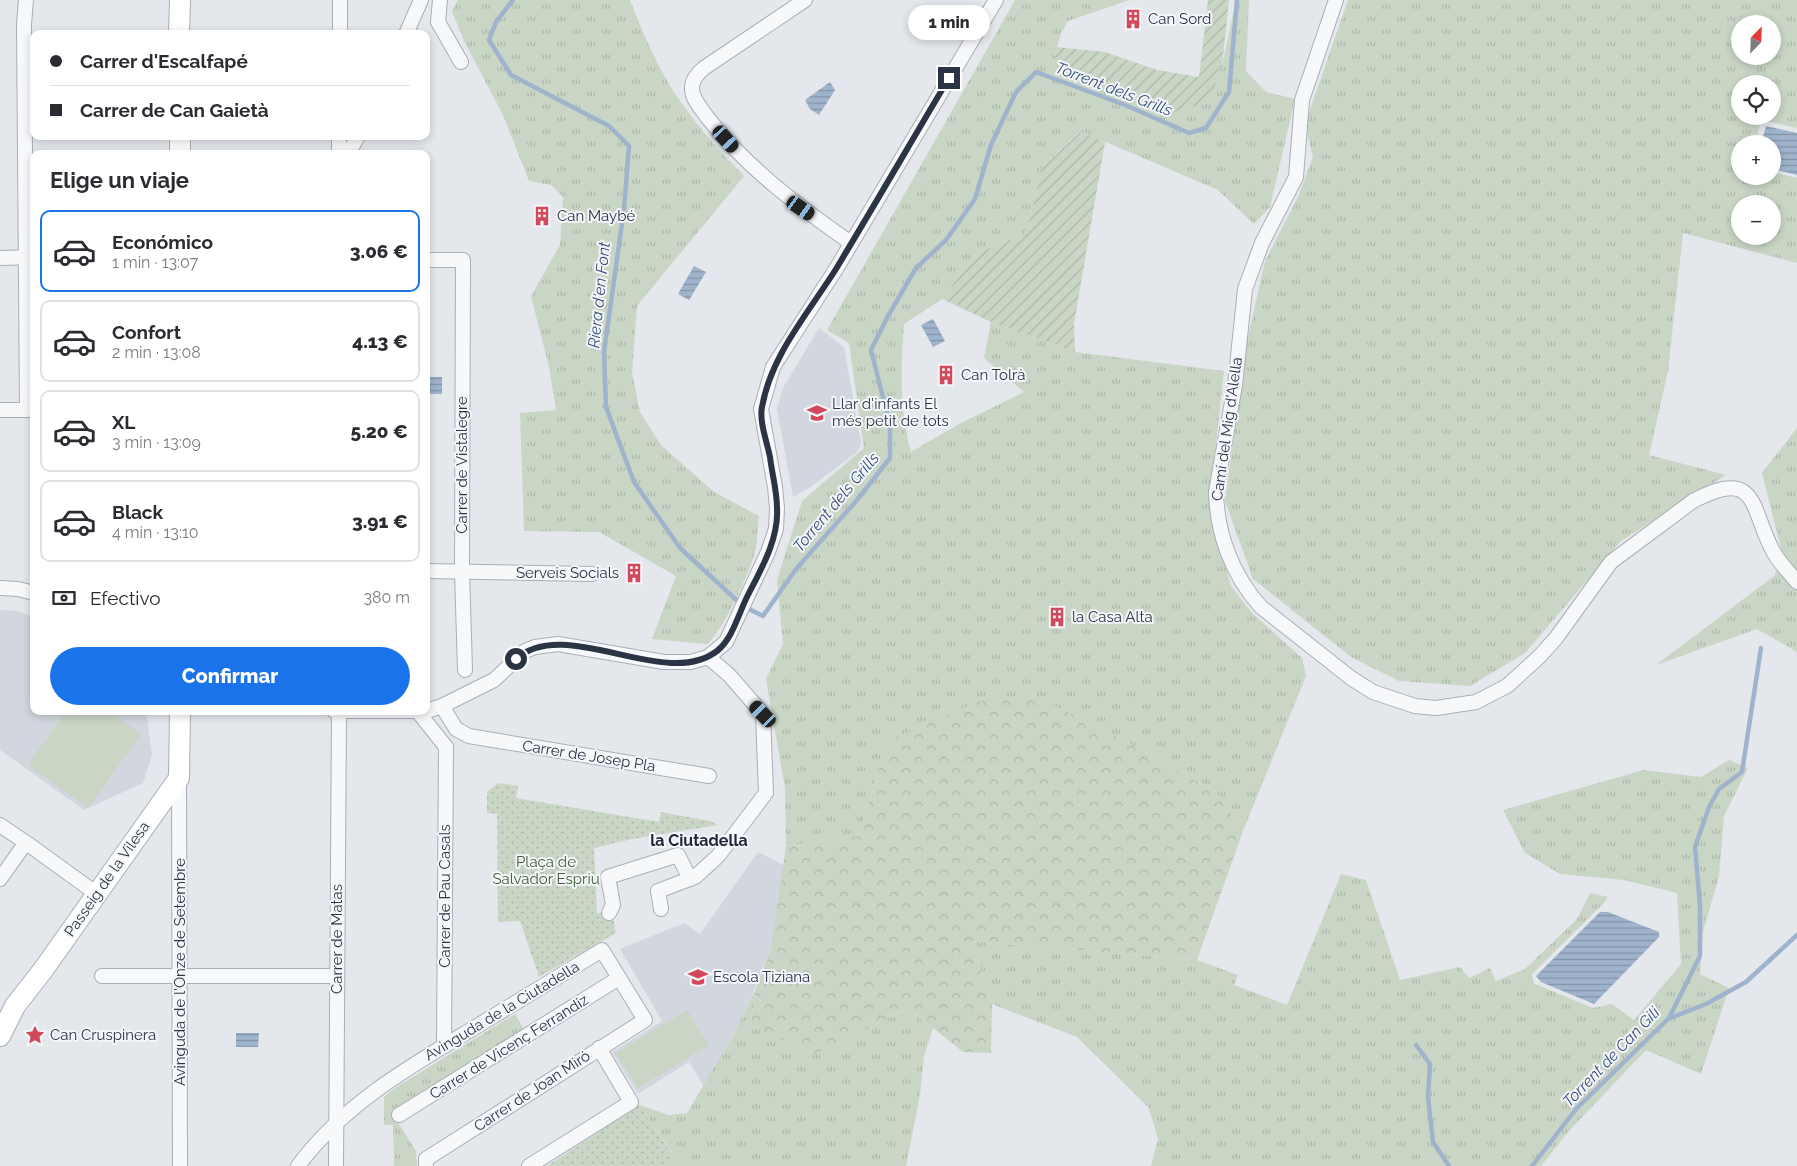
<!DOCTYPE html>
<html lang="es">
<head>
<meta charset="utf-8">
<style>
  :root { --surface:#fff; --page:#f2f2f3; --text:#2b2b33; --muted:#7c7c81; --line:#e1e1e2; --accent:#1a73e8 }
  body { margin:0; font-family:Raleway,sans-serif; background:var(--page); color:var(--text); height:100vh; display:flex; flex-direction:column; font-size:19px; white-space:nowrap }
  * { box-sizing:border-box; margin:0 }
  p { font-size:16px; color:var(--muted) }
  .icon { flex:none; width:28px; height:28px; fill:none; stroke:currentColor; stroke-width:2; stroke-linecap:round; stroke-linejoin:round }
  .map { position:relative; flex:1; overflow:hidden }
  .sheet { position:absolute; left:30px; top:150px; width:400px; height:565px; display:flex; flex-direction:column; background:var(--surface); border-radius:10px; box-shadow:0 2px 8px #0003 }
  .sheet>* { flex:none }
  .top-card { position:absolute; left:30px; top:30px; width:400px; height:110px; border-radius:10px; box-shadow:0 2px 8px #0003; display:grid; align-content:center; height:110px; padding:0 20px; background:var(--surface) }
  .needle { width:32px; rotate:23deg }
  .fabs { position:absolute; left:1731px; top:15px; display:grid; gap:10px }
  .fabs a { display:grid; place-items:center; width:50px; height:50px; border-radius:50%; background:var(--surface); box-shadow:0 2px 8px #0003; font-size:25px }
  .end { position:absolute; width:22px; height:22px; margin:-11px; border:6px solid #2b3445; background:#fff; box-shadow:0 0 0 2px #fff }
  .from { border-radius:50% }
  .bubble { position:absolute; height:35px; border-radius:18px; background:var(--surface); box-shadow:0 2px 8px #0003; font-size:16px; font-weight:800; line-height:35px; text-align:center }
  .car { position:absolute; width:15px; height:30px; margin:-15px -8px; border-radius:6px; box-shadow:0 0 4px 1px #0007; background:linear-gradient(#222 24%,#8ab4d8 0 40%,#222 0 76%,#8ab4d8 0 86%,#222 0) }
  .top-card b { display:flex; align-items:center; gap:18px; height:48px; font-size:19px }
  .top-card b+b { border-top:1px solid var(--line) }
  .top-card i { width:12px; height:12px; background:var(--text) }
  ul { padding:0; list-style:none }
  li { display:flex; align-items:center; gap:15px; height:82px; margin:0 10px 8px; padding:0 10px; border:2px solid var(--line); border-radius:10px }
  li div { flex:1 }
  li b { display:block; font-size:19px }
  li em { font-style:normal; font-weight:800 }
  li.active { border-color:var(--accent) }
  li>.icon { width:45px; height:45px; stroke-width:1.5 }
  h2 { padding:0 20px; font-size:22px; line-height:60px }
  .pay { display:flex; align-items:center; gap:12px; height:55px; padding:0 20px; font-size:19px }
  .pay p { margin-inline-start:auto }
  .primary-button { display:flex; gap:10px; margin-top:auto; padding:10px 20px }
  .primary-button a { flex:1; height:58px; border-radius:30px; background:var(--accent); color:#fff; font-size:20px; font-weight:800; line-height:58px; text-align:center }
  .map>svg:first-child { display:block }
</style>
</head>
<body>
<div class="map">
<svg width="1797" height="1166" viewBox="0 0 1797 1166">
  <defs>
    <pattern id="grass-tufts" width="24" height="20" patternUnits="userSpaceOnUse" patternTransform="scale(1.25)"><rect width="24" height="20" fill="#c9d6c5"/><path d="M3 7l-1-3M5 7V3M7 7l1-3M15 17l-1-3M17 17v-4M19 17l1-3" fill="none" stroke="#adb8ab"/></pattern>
    <pattern id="forest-crowns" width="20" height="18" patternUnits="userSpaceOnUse" patternTransform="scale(1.25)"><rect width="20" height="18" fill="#c9d6c5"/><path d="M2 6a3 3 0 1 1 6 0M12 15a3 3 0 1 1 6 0" fill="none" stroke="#adb8ab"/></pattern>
    <pattern id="park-dots" width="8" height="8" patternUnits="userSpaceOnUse" patternTransform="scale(1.25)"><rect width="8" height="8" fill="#c9d6c5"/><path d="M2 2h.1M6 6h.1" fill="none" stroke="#adb8ab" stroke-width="1.8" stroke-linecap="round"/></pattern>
    <pattern id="garden-furrows" width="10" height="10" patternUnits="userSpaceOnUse" patternTransform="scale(1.25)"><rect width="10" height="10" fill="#c9d6c5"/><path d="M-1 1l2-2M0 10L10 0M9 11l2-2" fill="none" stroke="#adb8ab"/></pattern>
    <pattern id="water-rules" width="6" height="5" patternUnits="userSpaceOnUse" patternTransform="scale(1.25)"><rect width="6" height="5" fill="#9fb4cc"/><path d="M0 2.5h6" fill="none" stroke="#8293a7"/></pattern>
  </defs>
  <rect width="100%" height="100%" fill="#e4e7ec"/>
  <g fill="#d2d6de">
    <path d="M 819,328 L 844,347 L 861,443 L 857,452 L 809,488 L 793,497 L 777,409 L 783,388 Z"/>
    <path d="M 0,610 L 19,611 L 34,618 L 34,711 L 146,711 L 152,755 L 143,783 L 84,810 L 0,750 Z"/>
    <path d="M 758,852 L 785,866 L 771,949 L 741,1021 L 704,1087 L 689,1062 L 638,1094 L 612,1052 L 662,1021 L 620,949 L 684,923 L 700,934 Z"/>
  </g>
  <g fill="url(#grass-tufts)" fill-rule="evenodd">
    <path d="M 458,0 L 630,0 C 638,20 646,41 656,60 C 677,104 711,142 744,176 L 637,306 L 632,373 L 640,412 L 661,445 L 714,492 L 759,516 C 757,529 758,543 754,555 C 747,577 724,630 707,644 L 652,639 L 676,576 L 599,532 L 524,531 L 520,413 L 556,410 L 549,367 L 531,296 L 560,245 L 563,197 L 551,185 L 529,181 L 503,115 L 464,41 L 452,11 Z"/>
    <path d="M 1015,0 L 1129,0 L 1068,21 L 1061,33 L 1052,65 L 1210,102 L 1222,66 L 1236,0 L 1249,0 L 1246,71 L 1266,92 L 1295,99 L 1270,207 L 1254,224 L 1218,190 L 1080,131 L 1042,167 L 1026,233 L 975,254 L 942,299 L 904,324 C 901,368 899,409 911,452 L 959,424 L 1024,392 L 984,358 L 991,322 L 1075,352 L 1224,371 L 1209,507 L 1231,586 L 1252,613 L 1302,658 L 1306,676 L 1243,831 L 1216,792 L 1107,731 L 887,741 L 859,836 L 786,846 L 785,788 L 766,679 L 783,644 L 777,580 L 802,501 L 864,448 L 849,343 L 827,330 Z"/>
    <path d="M 1348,0 L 1797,0 L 1797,128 L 1761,120 L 1755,144 L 1740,144 L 1740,176 L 1772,176 L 1773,172 L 1797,178 L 1797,263 L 1683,233 L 1668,371 L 1649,455 L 1726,475 L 1621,541 L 1525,653 L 1470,686 L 1399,681 L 1351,657 L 1253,579 L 1225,501 L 1247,342 L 1265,261 L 1298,197 L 1313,157 L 1305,124 ZM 1740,24 L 1772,24 L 1772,56 L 1740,56 ZM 1740,84 L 1772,84 L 1772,116 L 1740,116 ZM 1740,204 L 1772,204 L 1772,236 L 1740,236 Z"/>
    <path d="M 1797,428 L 1797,652 L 1757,629 L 1656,665 L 1774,576 L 1783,556 L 1762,473 Z"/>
    <path d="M 1729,760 L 1748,768 L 1724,816 L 1719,876 L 1703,932 L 1700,974 L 1729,988 L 1701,1074 L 1646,1050 L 1569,1131 L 1541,1166 L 1151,1166 L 1158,1139 L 1149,1108 L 1077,1037 L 992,1004 L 972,941 L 1197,960 L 1238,975 L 1234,985 L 1287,1005 L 1341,874 L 1366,880 L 1400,980 L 1460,967 L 1469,978 L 1490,968 L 1496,981 L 1525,969 L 1577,919 L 1590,893 L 1608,897 L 1602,905 L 1532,974 L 1533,983 L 1593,1008 L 1612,1004 L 1634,1020 L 1681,964 L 1677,893 L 1624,880 L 1560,874 L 1525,853 L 1503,810 L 1644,770 L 1701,777 Z"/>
    <path d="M 756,988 L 750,1026 L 816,1054 L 908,1008 L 933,1028 L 924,1056 L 920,1095 L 906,1166 L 662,1166 L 673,1154 L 639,1105 L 669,1115 L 687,1113 L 734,1034 Z"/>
    <path d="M 515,1014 L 524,1029 L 393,1114 L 416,1151 L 417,1166 L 394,1166 L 393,1125 L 384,1125 L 384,1097 L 395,1088 Z"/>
  </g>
  <path fill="url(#forest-crowns)" d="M 1032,695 L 1107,731 L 1216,792 L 1243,831 L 1197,960 L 972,941 L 992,1004 L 991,1053 L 963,1052 L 908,1008 L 816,1054 L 750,1026 L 756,988 L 771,949 L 786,846 L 859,836 L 887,741 L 977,702 Z"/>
  <g fill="url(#park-dots)">
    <path d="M 498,783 L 518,786 L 516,798 L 659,822 L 661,812 L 710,821 L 718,825 L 632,839 L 594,848 L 597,913 L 612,913 L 616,933 L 539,977 L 520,921 L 498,922 L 497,814 L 487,813 L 487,792 Z"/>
    <path d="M 639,1105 L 673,1155 L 662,1166 L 547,1166 Z"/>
  </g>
  <g fill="url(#garden-furrows)">
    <path d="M 1208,0 L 1229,0 L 1222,66 L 1210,102 L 1171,113 L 1052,66 L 1057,47 L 1105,52 L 1157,70 L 1199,77 Z"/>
    <path d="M 1081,131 L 1105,142 L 1074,324 L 1075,352 L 991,322 L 942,299 L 975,254 L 1026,233 L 1042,167 Z"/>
  </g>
  <g fill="#c9d6c5">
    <path d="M 66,711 L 109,711 L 141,734 L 88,808 L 28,765 Z"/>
    <path d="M 687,1010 L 709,1045 L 638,1088 L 616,1053 Z"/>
  </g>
  <g fill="url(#water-rules)">
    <path d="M 830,82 L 835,90 L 819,115 L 810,109 L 805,100 Z"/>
    <path d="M 1766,126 L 1797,133 L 1797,175 L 1773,169 L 1772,144 L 1761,144 Z"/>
    <path d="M 694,266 L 706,272 L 689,300 L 678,294 Z"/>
    <path d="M 933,319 L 945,341 L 933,347 L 921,325 Z"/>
    <rect x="426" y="377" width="16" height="17"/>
    <path d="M 1600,912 L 1608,912 L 1659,932 L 1659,937 L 1594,1004 L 1541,982 L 1536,976 Z"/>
    <path d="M 236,1033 L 259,1033 L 258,1047 L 236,1047 Z"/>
  </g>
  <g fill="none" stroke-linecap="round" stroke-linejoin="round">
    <g stroke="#9fb4cc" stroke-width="4.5">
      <path d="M 513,0 L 496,22 L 489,40 L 511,75 L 609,126 L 629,146 L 624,209 L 604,352 L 606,407 L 634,482 L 680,548 L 743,606 L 763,616 L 796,569 L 857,500 L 890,458 L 890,425 L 871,350 L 888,316 L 916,268 L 946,240 L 975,199 L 991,145 L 1016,92 L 1036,72 L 1125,105 L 1189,133 L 1206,128 L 1229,92 L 1237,0"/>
      <path d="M 1670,1018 L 1706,1004 L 1746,982 L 1797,935"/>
      <path d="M 1416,1045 L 1430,1064 L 1428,1097 L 1433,1142 L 1449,1166"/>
      <path d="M 1532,1166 L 1576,1109 L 1669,1018 L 1700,956 L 1700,906 L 1695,847 L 1709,807 L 1719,789 L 1742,772 L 1761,648"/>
    </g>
    <defs>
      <g id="street">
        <path d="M 26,0 L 24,24 L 27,410"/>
        <path d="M 440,0 L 438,22 L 461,62"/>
        <path d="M 805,0 L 704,68 C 699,72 692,80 692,87 C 691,98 701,108 707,117 C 747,168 798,206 851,243"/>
        <path d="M 1336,0 L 1302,100 L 1296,177 L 1262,243 L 1245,289 L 1235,385 L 1216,492 C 1217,534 1232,575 1261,607 L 1351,678 L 1373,692 L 1415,706 L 1436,708 L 1476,702 L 1507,686 L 1540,656 L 1556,638 L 1611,562 L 1693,501 C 1759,466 1750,509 1773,551 C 1779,563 1789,572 1797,582"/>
        <path d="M 340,34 L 340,0"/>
        <path d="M 406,34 L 421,0"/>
        <path d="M 339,136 L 339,154"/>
        <path d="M 348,154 L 358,136"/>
        <path d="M 0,258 L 34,257"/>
        <path d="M 426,260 L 463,260 L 462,572 L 465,670"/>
        <path d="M 0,410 L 34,410"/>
        <path d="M 426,571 L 592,574"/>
        <path d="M 0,588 L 18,589 L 34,593"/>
        <path d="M 442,706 L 456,729 L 469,736 L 709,776"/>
        <path d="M 334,711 L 425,711"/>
        <path d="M 426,711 L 442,706 L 494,680 L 525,651 L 535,647 L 558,644 L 664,662 L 691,662 L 708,657 L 726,642 L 768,552 L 776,529 L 777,508 L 775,487 L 761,409 L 773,367 L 836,269 L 996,0"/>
        <path d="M 419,713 L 446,747"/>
        <path d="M 179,779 L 180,1166"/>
        <path d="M 0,825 L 28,844"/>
        <path d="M 0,879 L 22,848 L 28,844 L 97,894"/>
        <path d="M 661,909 L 658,891 L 695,877 L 718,856 L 766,793 L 763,714 L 729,675 L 708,657"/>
        <path d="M 609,913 L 613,905 L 608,877 L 678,855 L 690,879"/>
        <path d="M 102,976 L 336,976"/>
        <path d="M 444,1046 L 446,747"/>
        <path d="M 399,1115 L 619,978"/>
        <path d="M 298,1166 C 342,1106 407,1068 469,1031 C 513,1004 558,977 602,950 L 645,1020 L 426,1159 L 426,1166"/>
        <path d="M 336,1166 L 339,711"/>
        <path d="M 529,1166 L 631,1102 L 599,1048"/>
      </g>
      <g id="secondary">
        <path d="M 179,34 L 180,0"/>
        <path d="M 180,136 L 180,154"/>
        <path d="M 0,1036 L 15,1006 L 43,970 L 179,778 L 180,711"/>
      </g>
    </defs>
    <use href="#street" stroke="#a9aeb7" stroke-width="16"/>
    <use href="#secondary" stroke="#a9aeb7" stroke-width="22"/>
    <use href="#street" stroke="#f7f8fa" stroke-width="14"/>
    <use href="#secondary" stroke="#fff" stroke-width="20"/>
  </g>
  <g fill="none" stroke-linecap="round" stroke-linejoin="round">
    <path stroke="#2b3445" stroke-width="6" d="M 516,659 C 566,615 665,691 717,651 C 732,639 738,616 746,599 C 760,571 779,540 777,508 C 777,491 772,474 770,457 C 767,442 759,421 762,407 C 771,355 809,312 836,269 C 874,206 911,142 949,78"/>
  </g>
  <defs>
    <symbol id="building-bare" viewBox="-9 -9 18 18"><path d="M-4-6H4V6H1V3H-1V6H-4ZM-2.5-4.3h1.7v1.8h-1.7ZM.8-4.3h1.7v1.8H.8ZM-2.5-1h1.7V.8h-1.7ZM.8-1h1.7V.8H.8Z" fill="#d1495b" stroke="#f4f6f9" stroke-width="2.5" paint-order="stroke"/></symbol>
    <symbol id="school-bare" viewBox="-9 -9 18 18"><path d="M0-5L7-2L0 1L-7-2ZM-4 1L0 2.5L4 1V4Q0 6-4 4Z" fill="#d1495b" stroke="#f4f6f9" stroke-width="2.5" paint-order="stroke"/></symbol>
    <symbol id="sight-bare" viewBox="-9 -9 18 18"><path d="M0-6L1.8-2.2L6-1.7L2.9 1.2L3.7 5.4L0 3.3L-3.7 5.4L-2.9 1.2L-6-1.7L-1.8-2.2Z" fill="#d1495b" stroke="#f4f6f9" stroke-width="2.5" paint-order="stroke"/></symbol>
  </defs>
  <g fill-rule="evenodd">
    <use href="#building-bare" x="1119" y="5" width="28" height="28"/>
    <use href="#building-bare" x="528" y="202" width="28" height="28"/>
    <use href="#building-bare" x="932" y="361" width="28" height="28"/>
    <use href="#school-bare" x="803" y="399" width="28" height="28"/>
    <use href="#building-bare" x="620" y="559" width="28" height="28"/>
    <use href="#building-bare" x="1043" y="603" width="28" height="28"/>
    <use href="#school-bare" x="684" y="963" width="28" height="28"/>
    <use href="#sight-bare" x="21" y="1021" width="28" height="28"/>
  </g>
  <g text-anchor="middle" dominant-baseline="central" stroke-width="4" stroke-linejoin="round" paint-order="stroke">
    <g font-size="15" fill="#2b3445" stroke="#f4f6f9" text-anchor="start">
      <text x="1148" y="19">Can Sord</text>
      <text x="557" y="216">Can Maybé</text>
      <text x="961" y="375">Can Tolrà</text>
      <text x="832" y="404">Llar d'infants El<tspan x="832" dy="17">més petit de tots</tspan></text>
      <text x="619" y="573" text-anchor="end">Serveis Socials</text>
      <text x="1072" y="617">la Casa Alta</text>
      <text x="713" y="977">Escola Tiziana</text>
      <text x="50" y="1035">Can Cruspinera</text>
    </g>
    <g font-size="15" fill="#2b3445" stroke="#f4f6f9">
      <text transform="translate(1227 429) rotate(-82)">Camí del Mig d'Alella</text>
      <text transform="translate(462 465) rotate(-90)">Carrer de Vistalegre</text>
      <text transform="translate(589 756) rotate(9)">Carrer de Josep Pla</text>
      <text transform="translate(107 879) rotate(-55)">Passeig de la Vilesa</text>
      <text transform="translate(445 896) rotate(-90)">Carrer de Pau Casals</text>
      <text transform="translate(337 939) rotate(-90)">Carrer de Matas</text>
      <text transform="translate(180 972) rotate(-90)">Avinguda de l'Onze de Setembre</text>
      <text transform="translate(502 1011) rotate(-31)">Avinguda de la Ciutadella</text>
      <text transform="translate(509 1047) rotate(-32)">Carrer de Vicenç Ferrandiz</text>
      <text transform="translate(532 1091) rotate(-33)">Carrer de Joan Miró</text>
    </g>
    <g font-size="15" fill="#3f6138" stroke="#f4f6f9">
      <text x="546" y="862">Plaça de<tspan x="546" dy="17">Salvador Espriu</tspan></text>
    </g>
    <g font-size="16" font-style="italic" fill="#34527a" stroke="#f4f6f9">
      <text transform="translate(1114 89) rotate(21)">Torrent dels Grills</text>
      <text transform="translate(599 295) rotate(-84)">Riera d'en Font</text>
      <text transform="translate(836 502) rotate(-50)">Torrent dels Grills</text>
      <text transform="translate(1611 1057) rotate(-46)">Torrent de Can Gili</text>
    </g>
    <g font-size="16" font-weight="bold" fill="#1d2536" stroke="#f4f6f9">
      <text x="699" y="840">la Ciutadella</text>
    </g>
  </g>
</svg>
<div class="fabs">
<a><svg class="needle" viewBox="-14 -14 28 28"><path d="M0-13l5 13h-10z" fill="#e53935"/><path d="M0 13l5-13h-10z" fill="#7c7c81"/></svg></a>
<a><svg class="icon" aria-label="locate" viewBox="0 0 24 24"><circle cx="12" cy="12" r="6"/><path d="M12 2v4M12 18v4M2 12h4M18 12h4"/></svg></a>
<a>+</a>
<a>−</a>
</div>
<i class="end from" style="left:516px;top:659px"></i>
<i class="end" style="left:949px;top:78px"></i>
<div class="bubble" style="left:908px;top:5px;width:82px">1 min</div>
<i class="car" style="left:726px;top:139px;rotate:138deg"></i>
<i class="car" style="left:801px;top:208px;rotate:125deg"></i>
<i class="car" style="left:763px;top:714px;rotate:316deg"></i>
<div class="top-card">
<b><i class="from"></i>Carrer d'Escalfapé</b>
<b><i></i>Carrer de Can Gaietà</b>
</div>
<section class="sheet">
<h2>Elige un viaje</h2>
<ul>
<li class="active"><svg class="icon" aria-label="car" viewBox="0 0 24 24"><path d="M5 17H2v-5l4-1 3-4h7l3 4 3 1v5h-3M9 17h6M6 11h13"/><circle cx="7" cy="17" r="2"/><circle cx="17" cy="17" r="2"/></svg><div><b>Económico</b><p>1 min · 13:07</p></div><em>3.06 €</em></li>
<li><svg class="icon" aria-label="car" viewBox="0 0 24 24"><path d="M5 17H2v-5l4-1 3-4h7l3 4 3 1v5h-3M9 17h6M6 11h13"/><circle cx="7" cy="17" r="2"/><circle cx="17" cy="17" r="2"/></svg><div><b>Confort</b><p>2 min · 13:08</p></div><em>4.13 €</em></li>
<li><svg class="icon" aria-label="car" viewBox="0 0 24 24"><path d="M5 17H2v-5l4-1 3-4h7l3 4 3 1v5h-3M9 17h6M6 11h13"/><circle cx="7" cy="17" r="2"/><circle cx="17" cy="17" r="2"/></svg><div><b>XL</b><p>3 min · 13:09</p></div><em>5.20 €</em></li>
<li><svg class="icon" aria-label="car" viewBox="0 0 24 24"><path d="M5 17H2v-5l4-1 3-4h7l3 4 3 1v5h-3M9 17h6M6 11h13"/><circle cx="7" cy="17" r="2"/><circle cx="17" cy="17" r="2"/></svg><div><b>Black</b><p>4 min · 13:10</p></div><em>3.91 €</em></li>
</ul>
<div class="pay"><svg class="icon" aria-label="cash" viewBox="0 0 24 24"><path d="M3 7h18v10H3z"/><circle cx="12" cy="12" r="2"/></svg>Efectivo<p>380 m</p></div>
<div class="primary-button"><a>Confirmar</a></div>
</section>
</div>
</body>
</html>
